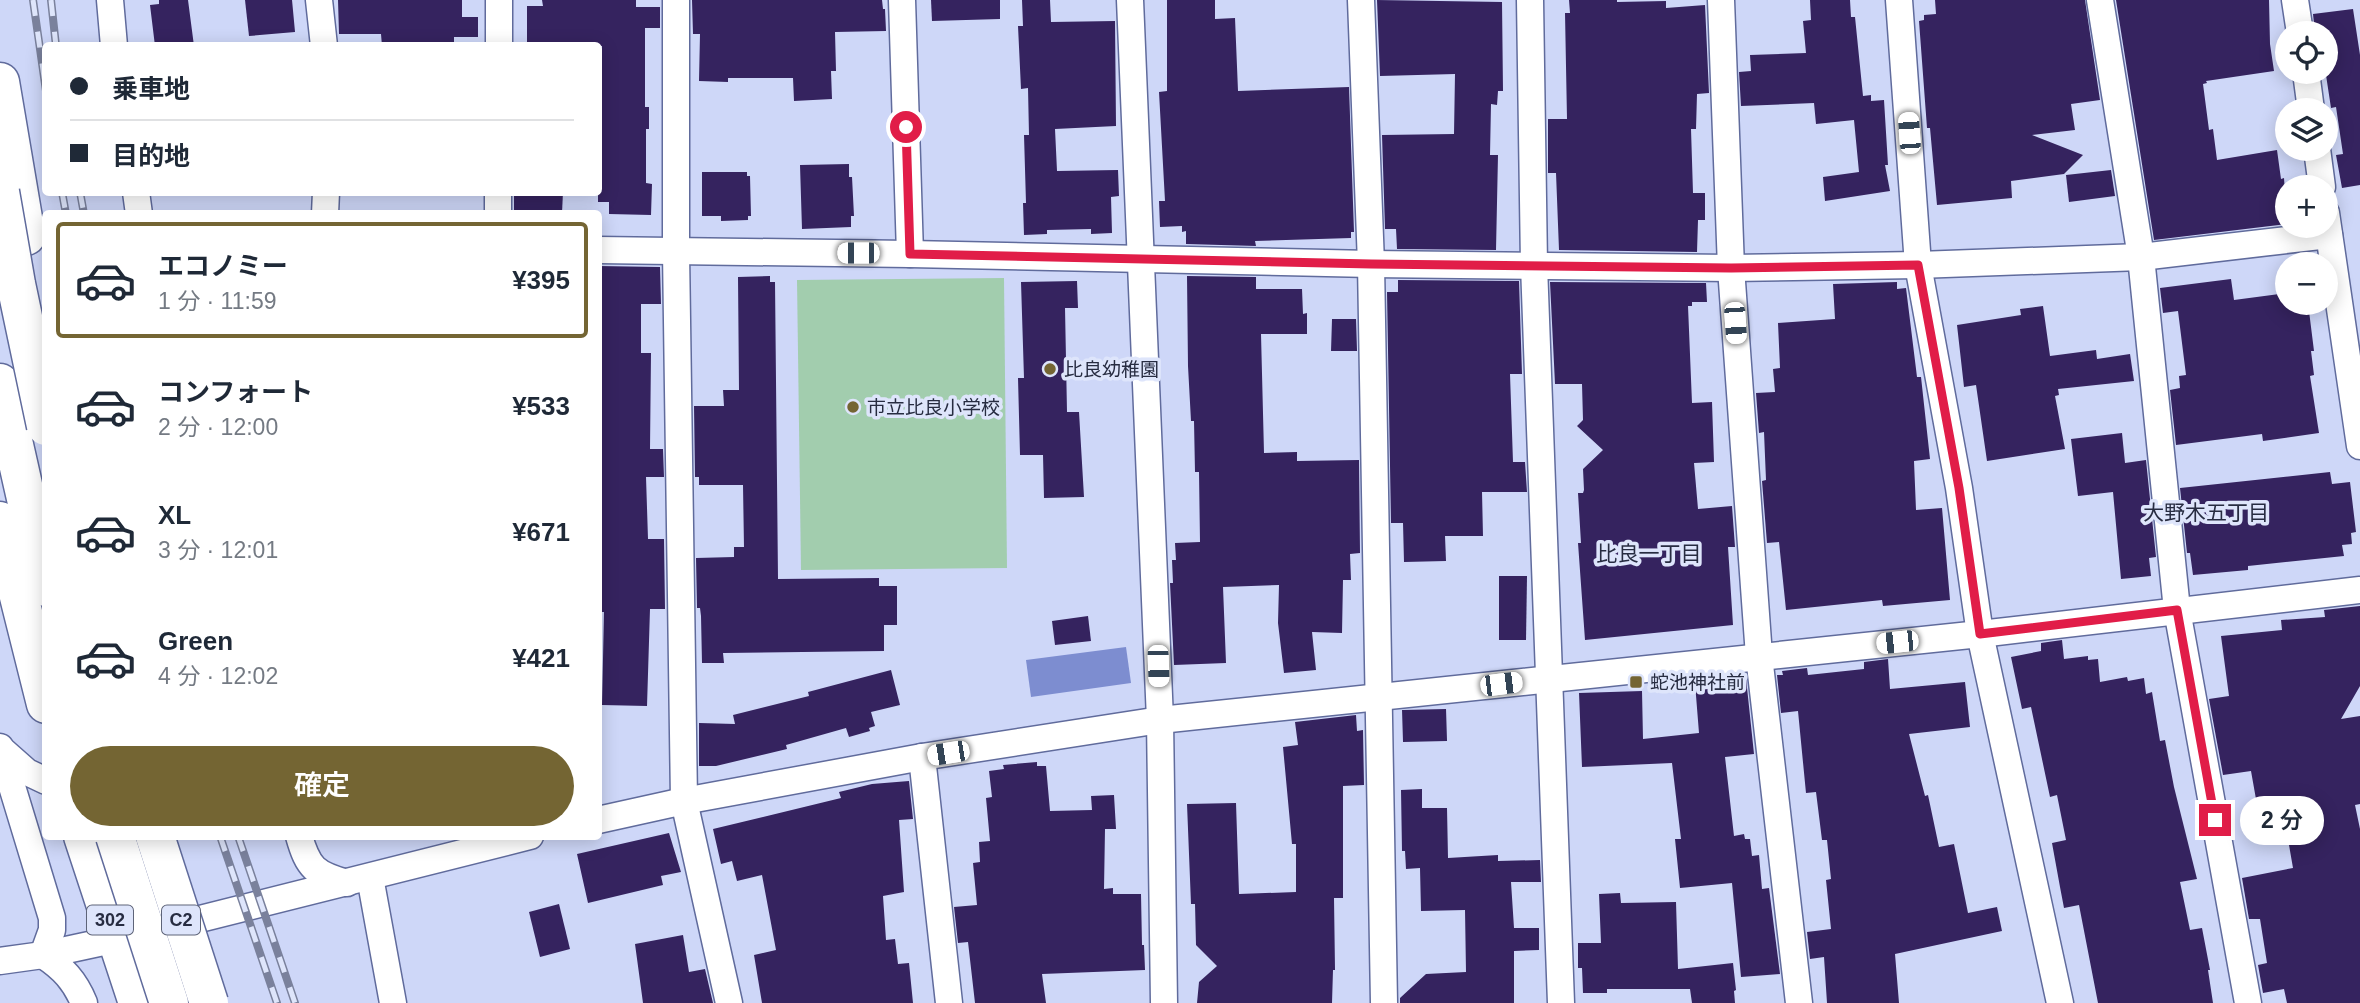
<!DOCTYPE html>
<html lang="ja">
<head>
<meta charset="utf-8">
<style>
  :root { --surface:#fff; --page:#f6f6f7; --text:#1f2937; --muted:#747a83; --line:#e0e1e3; --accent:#746533 }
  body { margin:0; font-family:Arial,"Noto Sans JP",sans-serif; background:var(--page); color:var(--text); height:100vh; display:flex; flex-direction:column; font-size:26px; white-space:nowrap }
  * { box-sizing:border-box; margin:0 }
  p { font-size:23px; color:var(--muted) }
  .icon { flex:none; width:38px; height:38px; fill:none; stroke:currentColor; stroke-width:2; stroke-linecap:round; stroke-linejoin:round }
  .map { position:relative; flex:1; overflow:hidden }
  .drawer { position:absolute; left:42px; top:210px; width:560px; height:630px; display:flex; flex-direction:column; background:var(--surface); border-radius:7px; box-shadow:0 4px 18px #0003 }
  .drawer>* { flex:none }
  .top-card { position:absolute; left:42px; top:42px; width:560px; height:154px; border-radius:7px; box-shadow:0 4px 18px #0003; display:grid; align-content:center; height:154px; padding:0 28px; background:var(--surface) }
  .controls { position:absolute; left:2275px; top:21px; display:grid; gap:14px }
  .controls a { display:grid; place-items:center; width:63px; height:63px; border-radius:50%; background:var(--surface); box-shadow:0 4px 18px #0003; font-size:35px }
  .end { position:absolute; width:32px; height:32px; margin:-16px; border:9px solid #e11d48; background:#fff; box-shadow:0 0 0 4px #fff }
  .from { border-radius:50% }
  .bubble { position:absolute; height:49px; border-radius:24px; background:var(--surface); box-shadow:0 4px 18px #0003; font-size:23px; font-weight:600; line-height:49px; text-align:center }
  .car { position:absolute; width:21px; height:42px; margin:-21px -10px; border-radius:9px; box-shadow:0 0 5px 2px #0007; background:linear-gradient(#fff 24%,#345 0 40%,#fff 0 76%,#345 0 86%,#fff 0) }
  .top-card b { display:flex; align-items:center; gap:24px; height:66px; font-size:26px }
  .top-card b+b { border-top:2px solid var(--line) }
  .top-card i { width:18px; height:18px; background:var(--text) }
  ul { padding:12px 0 0; list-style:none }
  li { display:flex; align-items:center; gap:21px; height:116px; margin:0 14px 10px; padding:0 14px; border:4px solid transparent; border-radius:7px }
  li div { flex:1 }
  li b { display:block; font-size:26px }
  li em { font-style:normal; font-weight:600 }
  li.current { border-color:var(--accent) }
  li>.icon { width:63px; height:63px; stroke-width:1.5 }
  .cta { display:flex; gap:14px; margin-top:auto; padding:14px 28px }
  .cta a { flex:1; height:80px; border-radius:42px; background:var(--accent); color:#fff; font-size:28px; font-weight:600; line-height:80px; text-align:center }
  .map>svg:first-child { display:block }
</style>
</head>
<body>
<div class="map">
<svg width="2360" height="1003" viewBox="0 0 2360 1003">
  <rect width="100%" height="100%" fill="#ced7f8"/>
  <path fill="#a2cdae" d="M 1004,278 L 1007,568 L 801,570 L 797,280 Z"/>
  <path fill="#7d8dd0" d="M 1126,647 L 1131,683 L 1031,697 L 1026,660 Z"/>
  <g fill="#35235f">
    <path d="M 159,0 L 188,0 L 194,46 L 155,46 L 150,5 L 159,4 Z"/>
    <path d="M 245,0 L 292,0 L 295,32 L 249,36 Z"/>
    <path d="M 338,0 L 462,0 L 462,17 L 478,17 L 478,37 L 454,37 L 454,46 L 382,46 L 381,34 L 339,34 Z"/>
    <path d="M 542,0 L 636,0 L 636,7 L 660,7 L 660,28 L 645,28 L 645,107 L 649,107 L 649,129 L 646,129 L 646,183 L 652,184 L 651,215 L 609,214 L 609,202 L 598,202 L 598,107 L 602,107 L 602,46 L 527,46 L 527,6 L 543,6 Z"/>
    <path d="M 692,0 L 882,0 L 883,9 L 885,9 L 886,31 L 835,32 L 836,71 L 831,71 L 832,99 L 794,101 L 793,78 L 728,78 L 728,82 L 699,81 L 700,34 L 693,34 Z"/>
    <path d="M 931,0 L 1000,0 L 1000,19 L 932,21 Z"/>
    <path d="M 1022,0 L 1050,0 L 1051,22 L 1115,21 L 1116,126 L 1055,129 L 1057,171 L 1118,170 L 1119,196 L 1111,197 L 1112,233 L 1091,234 L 1091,229 L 1047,230 L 1047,234 L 1024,235 L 1023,203 L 1026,203 L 1024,135 L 1029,135 L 1028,88 L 1021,89 L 1018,26 L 1023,26 Z"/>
    <path d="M 1167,0 L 1215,0 L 1215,19 L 1235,18 L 1238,91 L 1349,87 L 1354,232 L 1351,232 L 1351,238 L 1255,241 L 1256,246 L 1186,244 L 1186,231 L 1182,232 L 1182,226 L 1160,227 L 1159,201 L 1165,201 L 1159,92 L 1167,91 Z"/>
    <path d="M 1377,0 L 1502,2 L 1503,91 L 1498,91 L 1497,105 L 1491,104 L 1490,155 L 1498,155 L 1496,250 L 1397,249 L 1396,229 L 1385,229 L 1382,135 L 1454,134 L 1455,74 L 1380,76 Z"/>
    <path d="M 1569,0 L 1617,0 L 1617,2 L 1666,1 L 1666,8 L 1705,5 L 1709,93 L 1697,94 L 1696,129 L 1691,129 L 1693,193 L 1705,193 L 1705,220 L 1698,220 L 1697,252 L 1559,250 L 1556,173 L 1548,173 L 1548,119 L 1567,119 L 1565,13 L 1570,13 Z"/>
    <path d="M 1810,0 L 1850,0 L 1851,17 L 1855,17 L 1863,96 L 1871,95 L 1871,101 L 1884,100 L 1888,165 L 1885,165 L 1890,191 L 1825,201 L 1823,177 L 1859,172 L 1854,120 L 1816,124 L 1814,103 L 1741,106 L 1739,72 L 1751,71 L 1750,55 L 1806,53 L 1803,21 L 1811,20 Z"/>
    <path d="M 1935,0 L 2085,0 L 2100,100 L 2071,104 L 2075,130 L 2032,135 L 2083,155 L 2064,174 L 2011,181 L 2012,198 L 1937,205 L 1930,128 L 1927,128 L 1919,21 L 1924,20 L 1924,15 L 1936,14 Z"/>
    <path d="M 2116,0 L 2269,0 L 2270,44 L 2274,71 L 2206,81 L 2207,83 L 2203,84 L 2209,130 L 2213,129 L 2217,160 L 2277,150 L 2281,179 L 2284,178 L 2287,224 L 2154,240 Z"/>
    <path d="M 2353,9 L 2360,55 L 2360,185 L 2342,188 L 2336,155 L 2343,154 L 2336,107 L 2331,108 L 2326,75 L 2322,75 L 2322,72 L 2326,72 L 2326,33 L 2315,33 L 2313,14 Z"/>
    <path d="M 849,164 L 849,177 L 852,177 L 854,216 L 851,216 L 851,227 L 802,229 L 800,165 Z"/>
    <path d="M 2111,170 L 2115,196 L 2069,202 L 2066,175 Z"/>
    <path d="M 702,172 L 747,172 L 747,176 L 750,176 L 751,216 L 748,216 L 748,220 L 721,221 L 721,216 L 702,216 Z"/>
    <path d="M 514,192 L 563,192 L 562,213 L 514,212 Z"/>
    <path d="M 598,266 L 660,267 L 661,304 L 641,304 L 641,353 L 651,353 L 650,449 L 663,449 L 664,477 L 646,477 L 648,539 L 664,539 L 665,609 L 650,609 L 647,706 L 602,705 L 604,612 L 598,612 Z"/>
    <path d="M 770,276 L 770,282 L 775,282 L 778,579 L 879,578 L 879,586 L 897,586 L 897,625 L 884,625 L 884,651 L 723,653 L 724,663 L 702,663 L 701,616 L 700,608 L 697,608 L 696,558 L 734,557 L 734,547 L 744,547 L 743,485 L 699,485 L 699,477 L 695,477 L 694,406 L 724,406 L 723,390 L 739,390 L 738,277 Z"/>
    <path d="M 1187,276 L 1256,277 L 1256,289 L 1302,289 L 1303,314 L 1307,313 L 1307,334 L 1261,334 L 1264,453 L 1297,452 L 1297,461 L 1359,460 L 1360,553 L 1350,554 L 1351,580 L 1343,580 L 1342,633 L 1312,632 L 1316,670 L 1284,673 L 1278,623 L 1279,585 L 1223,587 L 1226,663 L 1174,665 L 1170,583 L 1173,583 L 1172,560 L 1176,560 L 1175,543 L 1200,542 L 1199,472 L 1195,472 L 1194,421 L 1191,421 L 1188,366 Z"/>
    <path d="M 2231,279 L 2234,300 L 2287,293 L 2287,303 L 2308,303 L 2314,351 L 2311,351 L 2314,375 L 2310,376 L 2319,433 L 2263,441 L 2262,434 L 2176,445 L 2170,390 L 2180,388 L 2179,376 L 2186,375 L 2178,311 L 2163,313 L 2160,288 Z"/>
    <path d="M 1398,280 L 1519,281 L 1522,374 L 1510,374 L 1513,462 L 1525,462 L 1527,492 L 1482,492 L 1483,536 L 1445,536 L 1446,561 L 1404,562 L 1403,523 L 1391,523 L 1387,292 L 1398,292 Z"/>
    <path d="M 1077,281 L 1078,308 L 1065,308 L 1067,412 L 1079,412 L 1084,497 L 1044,498 L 1043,455 L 1020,455 L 1018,378 L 1024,378 L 1021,282 Z"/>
    <path d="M 1550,282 L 1706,283 L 1707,302 L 1692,302 L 1692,306 L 1688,306 L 1692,403 L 1712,402 L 1714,462 L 1694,463 L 1698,509 L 1732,506 L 1735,547 L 1728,547 L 1733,625 L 1585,640 L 1578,543 L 1581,543 L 1578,493 L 1583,493 L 1584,490 L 1583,469 L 1603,450 L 1577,426 L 1583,420 L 1582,384 L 1555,384 Z"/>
    <path d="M 1897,282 L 1897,289 L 1906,288 L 1917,377 L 1921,377 L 1930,459 L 1914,461 L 1916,510 L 1942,508 L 1950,600 L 1883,606 L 1882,600 L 1786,610 L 1779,542 L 1767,543 L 1762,481 L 1766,480 L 1764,432 L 1759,433 L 1756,393 L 1775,392 L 1773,369 L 1780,368 L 1778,323 L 1835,319 L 1833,284 Z"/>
    <path d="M 2043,306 L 2050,356 L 2096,350 L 2097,359 L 2130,354 L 2134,381 L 2058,389 L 2059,395 L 2055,396 L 2065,449 L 1987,461 L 1976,385 L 1964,387 L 1957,325 L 2021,315 L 2020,309 Z"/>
    <path d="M 1332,319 L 1356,319 L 1357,351 L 1331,351 Z"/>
    <path d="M 2122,433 L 2125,463 L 2146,460 L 2156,557 L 2149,558 L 2151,576 L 2121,579 L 2113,492 L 2078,496 L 2071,439 Z"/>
    <path d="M 2330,472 L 2332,484 L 2350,482 L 2356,532 L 2351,533 L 2352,544 L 2342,545 L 2344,556 L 2248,566 L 2248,570 L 2193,575 L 2190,553 L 2187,553 L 2180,488 Z"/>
    <path d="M 1499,576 L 1527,576 L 1526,640 L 1499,640 Z"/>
    <path d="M 2360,606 L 2360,686 L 2341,719 L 2360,716 L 2360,804 L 2355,805 L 2360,829 L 2360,1003 L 2287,1003 L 2284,989 L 2263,993 L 2258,965 L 2267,963 L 2260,919 L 2249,919 L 2242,878 L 2293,868 L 2285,822 L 2264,826 L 2262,815 L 2259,816 L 2251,771 L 2223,775 L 2209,699 L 2229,696 L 2221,636 L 2282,630 L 2281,620 L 2325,617 L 2324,610 Z"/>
    <path d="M 1088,616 L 1091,641 L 1055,645 L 1052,621 Z"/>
    <path d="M 2062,640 L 2064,659 L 2088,656 L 2088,660 L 2098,659 L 2100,682 L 2127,677 L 2128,681 L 2144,678 L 2146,694 L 2152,692 L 2160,741 L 2165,740 L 2174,787 L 2197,879 L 2180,882 L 2190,930 L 2202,928 L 2210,970 L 2208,970 L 2213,1003 L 2098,1003 L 2079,905 L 2064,908 L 2060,887 L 2052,843 L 2066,840 L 2057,795 L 2050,797 L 2031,707 L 2022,709 L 2011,657 L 2041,651 L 2041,643 Z"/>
    <path d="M 1888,659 L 1890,689 L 1965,682 L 1970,727 L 1909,734 L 1925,796 L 1928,795 L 1939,847 L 1954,844 L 1968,913 L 1997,907 L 2002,931 L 1895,954 L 1899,1003 L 1827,1003 L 1824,957 L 1810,959 L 1807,932 L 1831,929 L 1826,880 L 1831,879 L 1827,840 L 1822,840 L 1816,792 L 1806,793 L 1798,711 L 1781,713 L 1777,675 L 1783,675 L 1782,671 L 1807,668 L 1808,675 L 1864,669 L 1864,662 Z"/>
    <path d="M 891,670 L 900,705 L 871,712 L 875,726 L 869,728 L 870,731 L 849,737 L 846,728 L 786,745 L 787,749 L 716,766 L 699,766 L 699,723 L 735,724 L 733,715 L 809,696 L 808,692 Z"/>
    <path d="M 1746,678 L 1754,754 L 1725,757 L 1734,836 L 1744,834 L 1745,839 L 1750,839 L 1752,856 L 1759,855 L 1762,889 L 1769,888 L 1780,974 L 1741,977 L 1732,883 L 1680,888 L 1675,839 L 1681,839 L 1672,763 L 1582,767 L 1579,693 L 1642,691 L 1643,739 L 1699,733 L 1695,683 Z"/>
    <path d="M 1446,709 L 1447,741 L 1403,742 L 1402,710 Z"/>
    <path d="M 1356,715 L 1357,731 L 1363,730 L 1364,785 L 1343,786 L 1343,898 L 1334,898 L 1335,970 L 1333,970 L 1332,1003 L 1197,1003 L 1199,982 L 1217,966 L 1196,945 L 1195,904 L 1191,904 L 1187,804 L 1236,803 L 1239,894 L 1296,892 L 1296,844 L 1292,844 L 1283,747 L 1298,745 L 1295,722 Z"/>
    <path d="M 1037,762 L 1037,766 L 1046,766 L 1050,811 L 1092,810 L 1091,796 L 1114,795 L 1116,829 L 1105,829 L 1104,889 L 1113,888 L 1113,894 L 1141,894 L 1142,945 L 1144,945 L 1145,970 L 1042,974 L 1046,1003 L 975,1003 L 968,942 L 958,943 L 954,907 L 977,905 L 973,863 L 980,862 L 979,842 L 990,841 L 986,798 L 992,797 L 989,771 L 1004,769 L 1003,765 Z"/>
    <path d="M 909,781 L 913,819 L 899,820 L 904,892 L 883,896 L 886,940 L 895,939 L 898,964 L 909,963 L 913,1003 L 762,1003 L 754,955 L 776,950 L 762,875 L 737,881 L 732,861 L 721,864 L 713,829 L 841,798 L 839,792 L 872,784 Z"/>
    <path d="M 1422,789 L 1422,808 L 1447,808 L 1448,858 L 1498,855 L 1498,861 L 1540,860 L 1541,882 L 1511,882 L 1514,928 L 1539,928 L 1539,950 L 1514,951 L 1514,1003 L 1400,1003 L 1400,998 L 1426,974 L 1466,972 L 1465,910 L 1421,911 L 1420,868 L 1406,869 L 1405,851 L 1402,851 L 1401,790 Z"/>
    <path d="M 669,833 L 681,872 L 661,876 L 663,885 L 588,903 L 577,854 Z"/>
    <path d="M 1620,893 L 1621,903 L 1676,902 L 1678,969 L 1733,963 L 1736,990 L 1734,991 L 1735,1003 L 1692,1003 L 1690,989 L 1607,989 L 1607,993 L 1583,993 L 1582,968 L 1578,968 L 1578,943 L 1601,943 L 1599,894 Z"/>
    <path d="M 559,904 L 570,949 L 540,957 L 529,912 Z"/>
    <path d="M 683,935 L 689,972 L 705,969 L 713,1003 L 643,1003 L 635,944 Z"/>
  </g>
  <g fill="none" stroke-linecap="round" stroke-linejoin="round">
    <defs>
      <g id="minor">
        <path d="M 110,0 L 114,46"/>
        <path d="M 319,0 L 324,46"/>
        <path d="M 676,0 L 676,252 L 684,801 L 729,1003"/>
        <path d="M 902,0 L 910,254"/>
        <path d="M 1130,0 L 1160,720 L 1164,1003"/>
        <path d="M 1361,0 L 1371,264 L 1384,1003"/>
        <path d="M 1530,0 L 1534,265 L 1561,1003"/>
        <path d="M 1721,0 L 1731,268 L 1759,656 L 1799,1003"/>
        <path d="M 1899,0 L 1918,265 L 1959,488 L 1980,634 L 2060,1003"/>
        <path d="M 2100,0 L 2141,257 L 2177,610 L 2248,1003"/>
        <path d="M 2295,0 L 2300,33"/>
        <path d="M 499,46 L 499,0"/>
        <path d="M 2306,72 L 2311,110"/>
        <path d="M 2317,149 L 2322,187"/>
        <path d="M 136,192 L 139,214"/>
        <path d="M 2326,213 L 2360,446"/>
        <path d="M 325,214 L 326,192"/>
        <path d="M 498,214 L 498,192"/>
        <path d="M 598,250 L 910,254 L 1371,264 L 1731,268 L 1918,265 L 2141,257 L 2329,235"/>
        <path d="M 0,747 L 52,918 L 52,930 L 43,955"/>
        <path d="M 1,749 L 27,772 L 46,781"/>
        <path d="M 922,757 L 949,1003"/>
        <path d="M 598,820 L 684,801 L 922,757 L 1160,720 L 1980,634 L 2360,590"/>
        <path d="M 299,836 C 308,868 315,874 347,883"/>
        <path d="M 370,877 L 393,1003"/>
        <path d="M 168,927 L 530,836"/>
        <path d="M 43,955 C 63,968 75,981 84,1003"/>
        <path d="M 0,961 L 43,955 L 131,936"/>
      </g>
      <g id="highway">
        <path d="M 0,82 L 26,236"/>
        <path d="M 0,383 L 46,587"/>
        <path d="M 0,521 L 46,704"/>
        <path d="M 83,836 L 138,1003"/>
      </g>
    </defs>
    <use href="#minor" stroke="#606b9c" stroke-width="29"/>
    <use href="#highway" stroke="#606b9c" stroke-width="41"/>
    <use href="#minor" stroke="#fff" stroke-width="26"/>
    <use href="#highway" stroke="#fff" stroke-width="38"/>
    <defs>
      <g id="rail">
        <path d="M 33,0 L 46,91"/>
        <path d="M 51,0 L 56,46"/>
        <path d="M 62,192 L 66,214"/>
        <path d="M 80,192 L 84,214"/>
        <path d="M 220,836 L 277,1003"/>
        <path d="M 238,836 L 295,1003"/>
      </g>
    </defs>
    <use href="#rail" stroke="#7a819c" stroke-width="8"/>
    <use href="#rail" stroke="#dee5fb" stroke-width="5" stroke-dasharray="16" stroke-linecap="butt"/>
    <defs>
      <g id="highway-bridge">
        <path d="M 0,192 L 16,284 L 46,426"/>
        <path d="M 115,836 L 169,1003"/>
        <path d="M 155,836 L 209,1003"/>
      </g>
    </defs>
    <use href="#highway-bridge" stroke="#606b9c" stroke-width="41" stroke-linecap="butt"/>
    <use href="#highway-bridge" stroke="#fff" stroke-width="38"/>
  </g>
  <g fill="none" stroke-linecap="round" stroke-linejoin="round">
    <path stroke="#e11d48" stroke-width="9" d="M 906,127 L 910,254 L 1371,264 L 1731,268 L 1918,265 L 1959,488 L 1980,634 L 2177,610 L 2215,820"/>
  </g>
  <g fill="#746533" stroke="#dee5fb" stroke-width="2.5">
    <circle cx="1050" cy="369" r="7"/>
    <circle cx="853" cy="407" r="7"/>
    <rect x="1629" y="675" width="14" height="14" rx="3.5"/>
  </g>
  <g text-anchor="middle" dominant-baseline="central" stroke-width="7" stroke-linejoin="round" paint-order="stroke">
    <g fill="#dee5fb" stroke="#5e6479" stroke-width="2">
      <rect x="87" y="905.5" width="46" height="29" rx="5"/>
      <rect x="162" y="905.5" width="38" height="29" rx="5"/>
    </g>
    <g font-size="18" font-weight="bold" fill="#272c41">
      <text x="110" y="920">302</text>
      <text x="181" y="920">C2</text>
    </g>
    <g font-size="19" fill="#272c41" stroke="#dee5fb" text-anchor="start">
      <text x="1064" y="369">比良幼稚園</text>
      <text x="867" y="407">市立比良小学校</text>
      <text x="1650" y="682">蛇池神社前</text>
    </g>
    <g font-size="21" fill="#272c41" stroke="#dee5fb">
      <text x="2206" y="512">大野木五丁目</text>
      <text x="1649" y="553">比良一丁目</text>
    </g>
  </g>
</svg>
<div class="controls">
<a><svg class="icon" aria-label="locate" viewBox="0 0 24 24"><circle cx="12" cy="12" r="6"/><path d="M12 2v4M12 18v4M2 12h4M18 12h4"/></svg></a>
<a><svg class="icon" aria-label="layers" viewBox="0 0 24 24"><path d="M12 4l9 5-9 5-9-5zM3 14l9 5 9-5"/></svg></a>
<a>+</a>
<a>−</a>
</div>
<i class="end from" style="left:906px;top:127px"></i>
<i class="end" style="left:2215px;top:820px"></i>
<div class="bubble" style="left:2240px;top:796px;width:84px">2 分</div>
<i class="car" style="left:1909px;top:133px;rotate:356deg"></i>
<i class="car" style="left:858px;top:253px;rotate:270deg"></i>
<i class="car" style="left:1735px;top:323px;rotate:176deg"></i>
<i class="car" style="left:1897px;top:642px;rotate:264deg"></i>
<i class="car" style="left:1158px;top:666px;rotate:178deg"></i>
<i class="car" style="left:1501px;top:684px;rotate:83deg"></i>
<i class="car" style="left:948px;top:753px;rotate:261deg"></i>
<div class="top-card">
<b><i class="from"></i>乗車地</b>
<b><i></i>目的地</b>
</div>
<section class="drawer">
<ul>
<li class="current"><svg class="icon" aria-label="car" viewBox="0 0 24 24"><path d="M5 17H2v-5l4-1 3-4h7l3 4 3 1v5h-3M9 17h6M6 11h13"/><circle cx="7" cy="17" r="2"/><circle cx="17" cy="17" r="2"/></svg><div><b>エコノミー</b><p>1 分 · 11:59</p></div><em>¥395</em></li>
<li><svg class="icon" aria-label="car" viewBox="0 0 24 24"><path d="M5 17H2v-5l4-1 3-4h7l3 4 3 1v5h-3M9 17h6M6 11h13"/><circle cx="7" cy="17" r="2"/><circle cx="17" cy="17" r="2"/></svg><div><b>コンフォート</b><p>2 分 · 12:00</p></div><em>¥533</em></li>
<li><svg class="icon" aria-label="car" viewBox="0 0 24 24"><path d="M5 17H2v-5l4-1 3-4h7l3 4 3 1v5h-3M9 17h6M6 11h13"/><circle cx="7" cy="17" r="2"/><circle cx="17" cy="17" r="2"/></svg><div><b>XL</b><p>3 分 · 12:01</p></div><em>¥671</em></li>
<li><svg class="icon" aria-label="car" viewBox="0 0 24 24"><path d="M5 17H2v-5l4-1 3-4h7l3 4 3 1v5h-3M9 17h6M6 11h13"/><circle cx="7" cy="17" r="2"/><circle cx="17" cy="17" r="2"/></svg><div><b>Green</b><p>4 分 · 12:02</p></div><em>¥421</em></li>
</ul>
<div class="cta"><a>確定</a></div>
</section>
</div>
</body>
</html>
